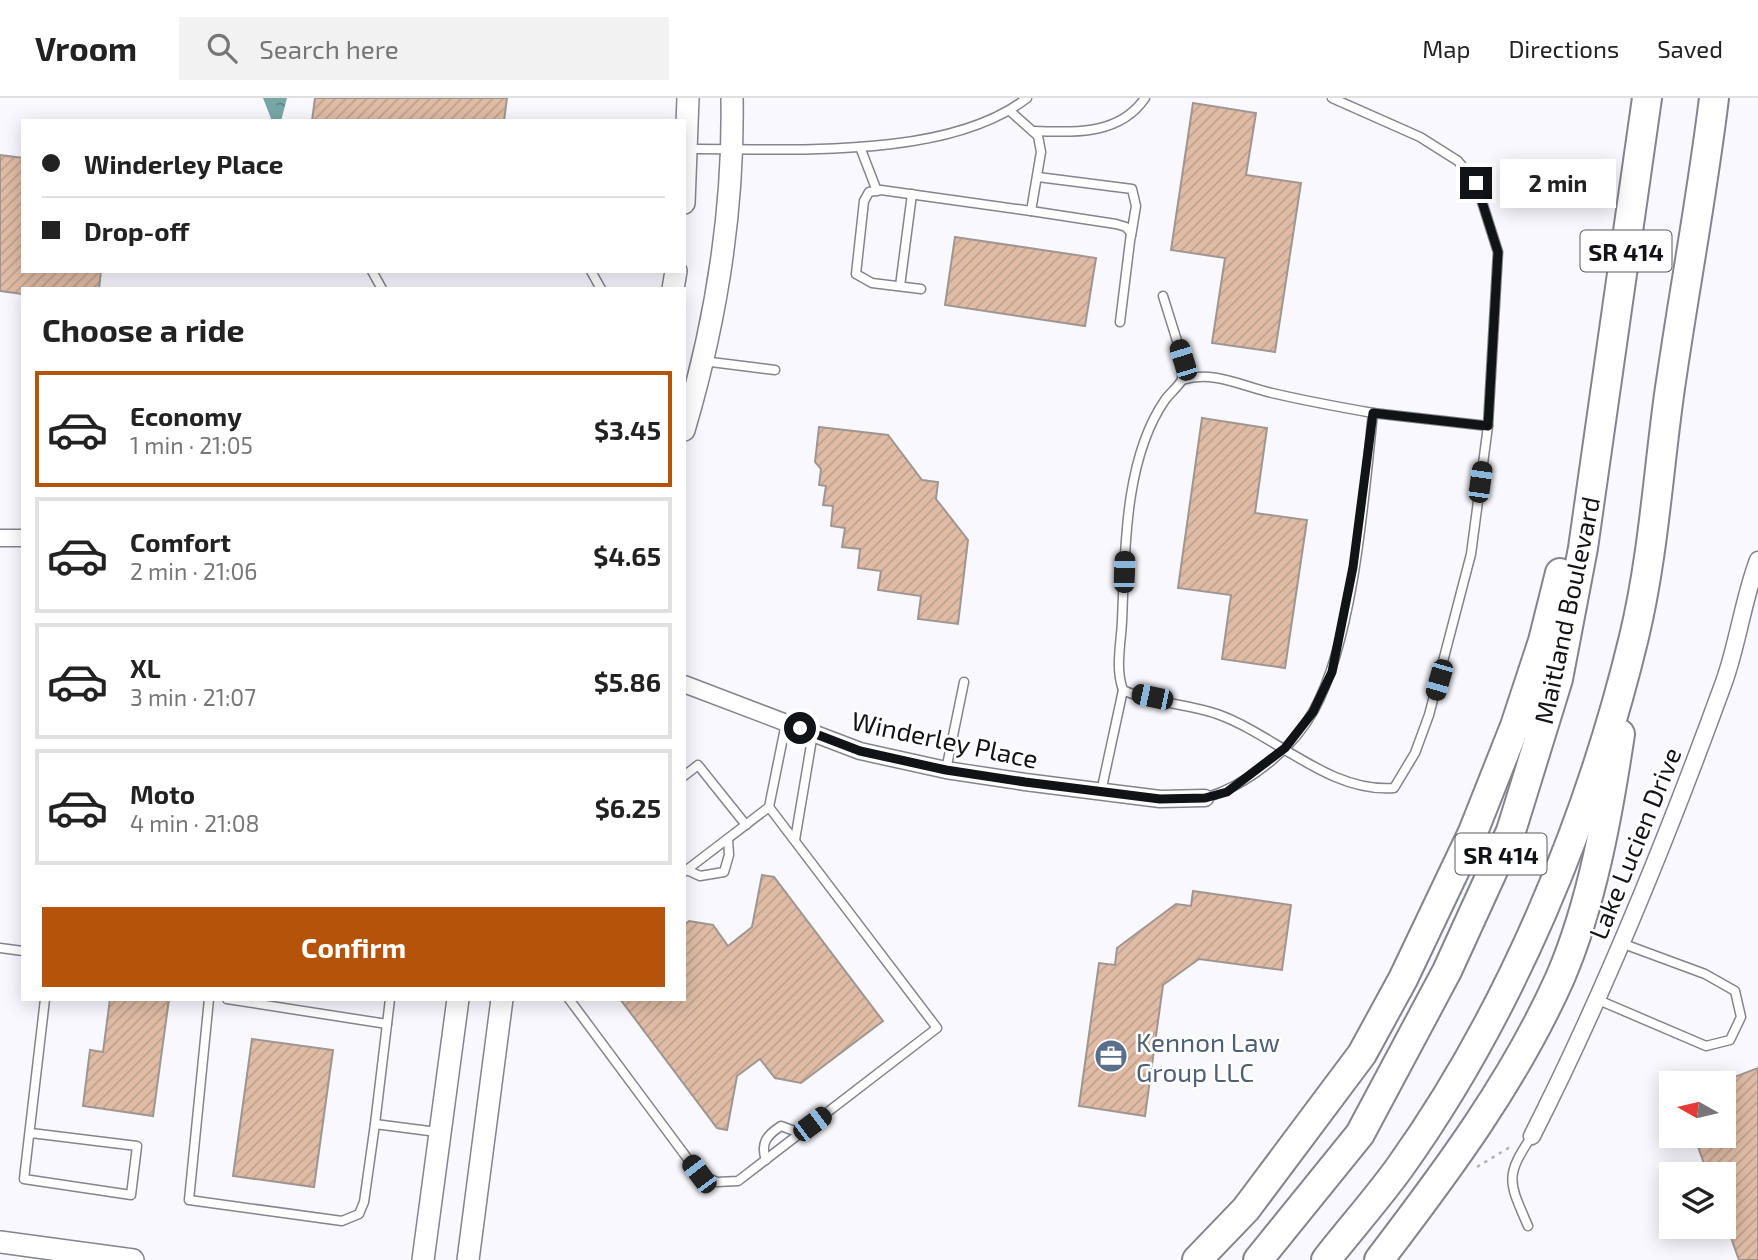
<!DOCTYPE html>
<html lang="en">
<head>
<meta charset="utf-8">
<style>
  :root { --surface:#fff; --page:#f2f2f2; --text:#222; --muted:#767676; --line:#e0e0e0; --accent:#b45309 }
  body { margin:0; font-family:"Exo 2",sans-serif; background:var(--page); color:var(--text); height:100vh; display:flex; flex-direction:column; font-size:26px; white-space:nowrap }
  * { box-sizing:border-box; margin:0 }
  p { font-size:23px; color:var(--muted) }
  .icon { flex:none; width:38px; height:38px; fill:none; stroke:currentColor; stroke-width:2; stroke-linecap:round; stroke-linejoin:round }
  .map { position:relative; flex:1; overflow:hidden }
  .sheet { position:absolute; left:21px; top:189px; width:665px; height:714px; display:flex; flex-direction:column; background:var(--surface); border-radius:0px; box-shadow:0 4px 18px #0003 }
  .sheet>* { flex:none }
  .hud { position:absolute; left:21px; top:21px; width:665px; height:154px; border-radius:0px; box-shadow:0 4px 18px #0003; display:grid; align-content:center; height:154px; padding:0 21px; background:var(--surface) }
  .needle { width:46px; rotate:278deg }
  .controls { position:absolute; left:1659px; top:973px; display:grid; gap:14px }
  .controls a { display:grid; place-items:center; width:77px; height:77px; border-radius:0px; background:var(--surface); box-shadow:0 4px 18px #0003; font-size:35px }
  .end { position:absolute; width:32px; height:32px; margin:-16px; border:9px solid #121316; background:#fff; box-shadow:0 0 0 4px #fff }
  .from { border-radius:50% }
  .bubble { position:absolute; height:49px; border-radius:0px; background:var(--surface); box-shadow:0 4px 18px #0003; font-size:23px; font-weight:700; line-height:49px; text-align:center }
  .car { position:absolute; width:21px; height:42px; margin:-21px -10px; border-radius:9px; box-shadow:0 0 5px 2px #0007; background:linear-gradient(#222 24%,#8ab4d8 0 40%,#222 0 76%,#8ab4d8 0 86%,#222 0) }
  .hud b { display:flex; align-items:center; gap:24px; height:66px; font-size:26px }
  .hud b+b { border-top:2px solid var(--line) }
  .hud i { width:18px; height:18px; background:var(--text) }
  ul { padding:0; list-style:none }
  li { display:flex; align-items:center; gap:21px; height:116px; margin:0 14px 10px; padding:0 7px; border:4px solid var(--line); border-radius:0px }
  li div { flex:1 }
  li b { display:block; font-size:26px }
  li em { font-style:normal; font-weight:700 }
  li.selected { border-color:var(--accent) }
  li>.icon { width:63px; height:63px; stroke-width:1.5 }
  h2 { padding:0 21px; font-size:32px; line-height:84px }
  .button { display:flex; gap:14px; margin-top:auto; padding:14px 21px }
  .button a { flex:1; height:80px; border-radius:0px; background:var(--accent); color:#fff; font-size:28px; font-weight:700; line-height:80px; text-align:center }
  header { display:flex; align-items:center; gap:42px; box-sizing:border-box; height:98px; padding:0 35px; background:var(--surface); border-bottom:2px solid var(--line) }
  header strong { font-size:33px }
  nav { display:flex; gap:38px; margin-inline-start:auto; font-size:24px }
  .search { width:490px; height:63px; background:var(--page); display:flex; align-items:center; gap:18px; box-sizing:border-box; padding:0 24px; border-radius:0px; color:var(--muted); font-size:26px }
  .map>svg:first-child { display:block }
</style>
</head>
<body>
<header>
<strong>Vroom</strong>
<div class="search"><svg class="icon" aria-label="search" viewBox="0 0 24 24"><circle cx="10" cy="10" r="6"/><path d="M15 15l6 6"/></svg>Search here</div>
<nav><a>Map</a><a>Directions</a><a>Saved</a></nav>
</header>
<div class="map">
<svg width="1758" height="1162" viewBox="0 0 1758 1162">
  <defs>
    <pattern id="water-ripples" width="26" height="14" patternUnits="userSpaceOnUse" patternTransform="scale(1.75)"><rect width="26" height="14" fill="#77a7a7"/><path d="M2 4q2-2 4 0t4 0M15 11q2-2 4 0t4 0" fill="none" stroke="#608787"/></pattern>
    <pattern id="building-hatch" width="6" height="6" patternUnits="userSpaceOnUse" patternTransform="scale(1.75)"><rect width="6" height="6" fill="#e0bca6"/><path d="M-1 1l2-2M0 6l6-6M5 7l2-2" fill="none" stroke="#bfa18e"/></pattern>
  </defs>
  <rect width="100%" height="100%" fill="#f8f8fe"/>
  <path fill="url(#water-ripples)" d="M 263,0 L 287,0 L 281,23 L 272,23 Z"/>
  <g fill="url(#building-hatch)" stroke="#9f9691" stroke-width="2">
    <path d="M 315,0 L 507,0 L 504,23 L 312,23 Z"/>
    <path d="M 1193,5 L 1256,15 L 1246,77 L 1301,85 L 1275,254 L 1212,245 L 1225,160 L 1171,152 Z"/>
    <path d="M 0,57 L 23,60 L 23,173 L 101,173 L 99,191 L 23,191 L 23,196 L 0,193 Z"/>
    <path d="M 955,139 L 1096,160 L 1085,228 L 945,207 Z"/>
    <path d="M 1202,320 L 1267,330 L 1255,415 L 1307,422 L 1285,570 L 1222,561 L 1231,497 L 1178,490 Z"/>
    <path d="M 819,329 L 888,337 L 922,382 L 938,384 L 936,401 L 968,442 L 958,526 L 918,521 L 921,498 L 878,492 L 881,473 L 858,470 L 860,451 L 842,449 L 845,430 L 831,428 L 833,408 L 823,407 L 826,388 L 819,387 L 821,371 L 815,364 Z"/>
    <path d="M 762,777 L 774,779 L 883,923 L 801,985 L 775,980 L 760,961 L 737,978 L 727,1032 L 717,1030 L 620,901 L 684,901 L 684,827 L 689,823 L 713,827 L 728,848 L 752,829 Z"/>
    <path d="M 1193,793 L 1291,807 L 1282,872 L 1199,861 L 1163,887 L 1145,1018 L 1079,1008 L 1099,865 L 1115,867 L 1117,850 L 1176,806 L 1191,808 Z"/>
    <path d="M 110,901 L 169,901 L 153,1018 L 83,1008 L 90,952 L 103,954 Z"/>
    <path d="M 252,941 L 333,952 L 314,1089 L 233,1078 Z"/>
    <path d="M 1758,970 L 1758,1162 L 1739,1162 L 1724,1120 L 1724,1076 L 1708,1076 L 1694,1038 L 1724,1038 L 1724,983 Z"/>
  </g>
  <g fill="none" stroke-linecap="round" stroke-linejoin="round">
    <defs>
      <g id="lane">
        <path d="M 1033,33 C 1074,34 1119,38 1145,0"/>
        <path d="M 860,49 L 877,93"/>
        <path d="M 686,51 C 786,50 946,63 1027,0"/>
        <path d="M 1038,79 L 1132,91 L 1136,108 L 1131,138"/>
        <path d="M 1031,113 L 1116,126 L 1126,129 L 1131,135 L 1120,224"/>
        <path d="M 372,173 L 382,191"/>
        <path d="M 591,173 L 601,191"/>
        <path d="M 900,188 L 912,96"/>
        <path d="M 921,191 L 872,185 L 856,176 L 864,103 L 869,94 L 881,92 L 1031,113 L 1041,54 L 1038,38 L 1010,13"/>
        <path d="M 1163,198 L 1183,262 L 1182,282 C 1177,290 1170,295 1165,302 C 1124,361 1125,454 1122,523 C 1121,546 1115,570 1123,592 C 1147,604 1189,606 1217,616 C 1276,637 1329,695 1394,690 L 1415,655 L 1429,617 L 1471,456 L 1488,328 L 1498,154 L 1476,85 L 1458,63 L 1420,39 L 1332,0"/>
        <path d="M 703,263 L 775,272"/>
        <path d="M 1182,282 C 1214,272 1241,288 1272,295 C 1306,303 1339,309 1373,315 C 1364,400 1354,538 1314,612 C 1293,651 1248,687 1205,700"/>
        <path d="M 1373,315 L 1488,328"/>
        <path d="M 946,672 L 964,584"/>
        <path d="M 684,678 L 698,667 L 746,727"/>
        <path d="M 1101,694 L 1123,592"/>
        <path d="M 769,709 L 786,625"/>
        <path d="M 795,742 L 813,635"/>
        <path d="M 687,772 L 700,778 L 724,774 L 729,757 L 728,741"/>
        <path d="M 0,850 L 23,853"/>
        <path d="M 209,901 L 189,1102 L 342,1123 L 359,1116 L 364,1104 L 375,1026 L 437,1034"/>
        <path d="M 227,901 L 387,926"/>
        <path d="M 569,901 L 699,1076 L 717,1084 L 738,1083 L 937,930 L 769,709 L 684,774"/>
        <path d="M 1596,901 L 1706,948 L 1730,942 L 1741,919 L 1735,893 L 1705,876 L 1621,845"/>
        <path d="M 375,1026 L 390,901"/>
        <path d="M 31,1035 L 137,1048 L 131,1097 L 24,1081 L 45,901"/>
        <path d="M 766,1062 C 760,1045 767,1037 781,1028 L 800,1035"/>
        <path d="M 1528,1128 C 1509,1084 1504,1079 1532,1038"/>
      </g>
      <g id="street">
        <path d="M 0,440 L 23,440"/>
        <path d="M 684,586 L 860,653 L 946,672 L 1025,684 L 1160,701 L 1205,700"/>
        <path d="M 1532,1038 C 1606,892 1668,738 1724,584 C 1738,545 1743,502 1758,462"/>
      </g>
      <g id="secondary">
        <path d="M 684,105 L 688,0"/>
        <path d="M 673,191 L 676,173"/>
        <path d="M 684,332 C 716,224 734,113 732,0"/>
        <path d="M 0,1144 L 133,1162"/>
        <path d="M 423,1162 L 458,901"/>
        <path d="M 468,1162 L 502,901"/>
      </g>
      <g id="highway">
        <path d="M 1197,1162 L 1246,1111 L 1362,956 L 1403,881 L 1473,734 L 1515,628 L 1543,543 L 1560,475"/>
        <path d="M 1258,1162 L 1360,1036 L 1447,873 L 1511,733 L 1558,581 L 1583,450 L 1647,0"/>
        <path d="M 1326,1162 C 1350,1131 1377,1101 1400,1069 C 1510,915 1590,722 1634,539 C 1653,460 1658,377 1669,297 C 1683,198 1702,99 1714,0"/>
        <path d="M 1379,1162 C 1447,1073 1514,983 1560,880 C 1592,806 1608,716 1620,636"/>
      </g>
    </defs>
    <use href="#lane" stroke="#83848c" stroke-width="11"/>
    <use href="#street" stroke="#83848c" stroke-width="19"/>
    <use href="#secondary" stroke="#83848c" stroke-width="24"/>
    <use href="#highway" stroke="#83848c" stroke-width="32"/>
    <path stroke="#b3b3b8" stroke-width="2.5" stroke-dasharray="3.5 5" stroke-linecap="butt" d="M 1477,1069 L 1510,1049"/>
    <use href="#lane" stroke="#fff" stroke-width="8"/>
    <use href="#street" stroke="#fff" stroke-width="16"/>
    <use href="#secondary" stroke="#fff" stroke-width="21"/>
    <use href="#highway" stroke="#fff" stroke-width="28"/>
  </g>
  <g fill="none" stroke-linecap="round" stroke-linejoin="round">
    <path stroke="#121316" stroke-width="9" d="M 800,630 L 860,653 L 946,672 L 1025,684 L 1160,701 L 1205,700 L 1227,694 L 1285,650 L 1313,614 L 1332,574 L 1353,469 L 1373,315 L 1488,328 L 1498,154 L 1476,85"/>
  </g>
  <defs>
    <symbol id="office-disc" viewBox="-11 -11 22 22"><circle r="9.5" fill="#5c6f8a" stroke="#fff"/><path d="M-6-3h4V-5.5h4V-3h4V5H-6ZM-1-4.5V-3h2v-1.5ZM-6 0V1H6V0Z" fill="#fff"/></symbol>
  </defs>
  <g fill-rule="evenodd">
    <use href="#office-disc" x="1092" y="939" width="38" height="38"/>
  </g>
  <g text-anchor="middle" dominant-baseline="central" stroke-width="5" stroke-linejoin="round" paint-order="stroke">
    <g fill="#fff" stroke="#595a5c" stroke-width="2">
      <rect x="1580.5" y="132.5" width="91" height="41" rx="5"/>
      <rect x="1455.5" y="735.5" width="91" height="41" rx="5"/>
    </g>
    <g font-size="24" font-weight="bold" fill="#121316">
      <text x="1626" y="153">SR 414</text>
      <text x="1501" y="756">SR 414</text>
    </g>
    <g font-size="26" fill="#121316" stroke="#fff">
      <text transform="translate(1566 512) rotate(-78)">Maitland Boulevard</text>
      <text transform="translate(945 641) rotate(12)">Winderley Place</text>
      <text transform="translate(1634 745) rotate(-68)">Lake Lucien Drive</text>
    </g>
    <g font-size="26" fill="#4e5e75" stroke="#fff" text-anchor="start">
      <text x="1136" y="943">Kennon Law<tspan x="1136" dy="30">Group LLC</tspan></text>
    </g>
  </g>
</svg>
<div class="controls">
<a><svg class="needle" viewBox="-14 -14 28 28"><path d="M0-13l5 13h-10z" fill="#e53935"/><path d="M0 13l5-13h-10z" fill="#767676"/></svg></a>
<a><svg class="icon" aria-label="layers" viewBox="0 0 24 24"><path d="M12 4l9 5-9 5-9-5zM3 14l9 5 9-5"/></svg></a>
</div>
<i class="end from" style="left:800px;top:630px"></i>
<i class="end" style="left:1476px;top:85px"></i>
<div class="bubble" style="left:1500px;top:61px;width:116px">2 min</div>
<i class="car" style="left:1183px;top:262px;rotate:343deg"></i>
<i class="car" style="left:1480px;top:384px;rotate:8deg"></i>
<i class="car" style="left:1124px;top:474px;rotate:2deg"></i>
<i class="car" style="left:1439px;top:582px;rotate:196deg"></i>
<i class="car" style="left:1152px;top:599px;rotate:282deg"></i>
<i class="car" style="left:812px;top:1026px;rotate:53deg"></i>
<i class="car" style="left:699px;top:1076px;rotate:323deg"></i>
<div class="hud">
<b><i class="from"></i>Winderley Place</b>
<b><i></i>Drop-off</b>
</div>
<section class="sheet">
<h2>Choose a ride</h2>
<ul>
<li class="selected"><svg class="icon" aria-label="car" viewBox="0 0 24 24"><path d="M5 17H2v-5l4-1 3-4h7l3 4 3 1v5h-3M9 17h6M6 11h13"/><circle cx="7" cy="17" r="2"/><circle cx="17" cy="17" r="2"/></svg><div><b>Economy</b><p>1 min · 21:05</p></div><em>$3.45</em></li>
<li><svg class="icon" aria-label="car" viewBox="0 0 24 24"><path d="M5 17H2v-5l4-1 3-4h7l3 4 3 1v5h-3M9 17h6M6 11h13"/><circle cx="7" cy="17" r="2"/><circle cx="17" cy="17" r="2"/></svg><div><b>Comfort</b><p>2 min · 21:06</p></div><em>$4.65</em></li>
<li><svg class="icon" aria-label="car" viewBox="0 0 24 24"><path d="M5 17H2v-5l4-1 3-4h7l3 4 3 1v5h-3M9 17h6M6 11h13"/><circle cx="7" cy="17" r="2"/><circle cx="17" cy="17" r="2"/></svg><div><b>XL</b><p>3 min · 21:07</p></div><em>$5.86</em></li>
<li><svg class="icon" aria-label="car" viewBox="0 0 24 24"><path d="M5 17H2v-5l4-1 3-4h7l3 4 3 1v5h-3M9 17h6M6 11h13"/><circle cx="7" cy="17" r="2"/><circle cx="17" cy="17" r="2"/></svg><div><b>Moto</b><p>4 min · 21:08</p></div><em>$6.25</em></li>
</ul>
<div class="button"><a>Confirm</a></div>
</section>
</div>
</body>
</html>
